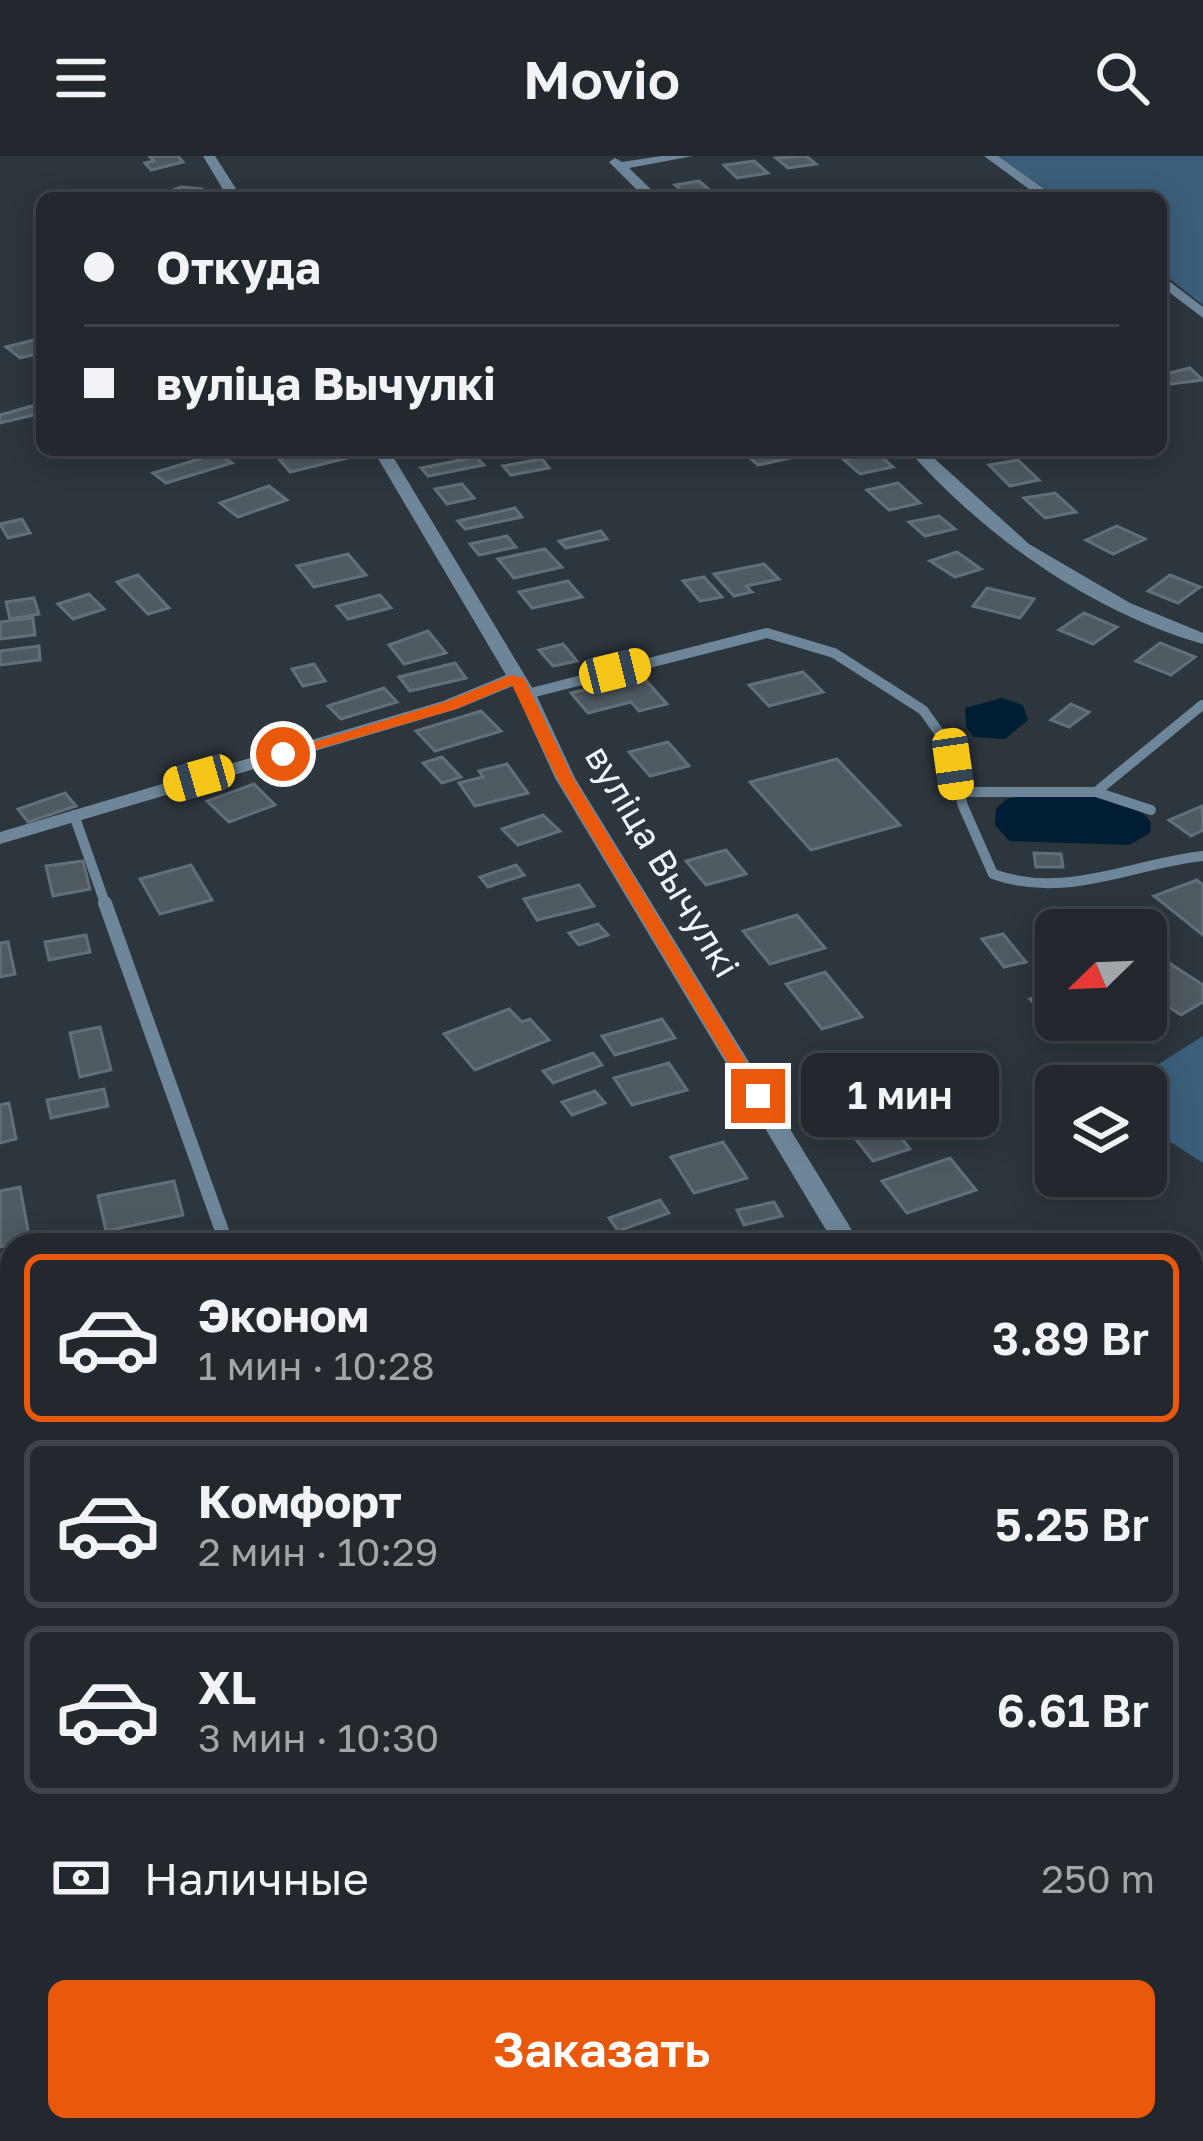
<!DOCTYPE html>
<html lang="ru">
<head>
<meta charset="utf-8">
<style>
  :root { --surface:#22282e; --page:#2e343a; --text:#f1f3f6; --muted:#a2a6aa; --line:#3f444a; --accent:#ea580c }
  body { margin:0; font-family:"Golos Text",sans-serif; background:var(--page); color:var(--text); height:100vh; display:flex; flex-direction:column; font-size:45px; white-space:nowrap }
  * { box-sizing:border-box; margin:0 }
  p { font-size:39px; color:var(--muted) }
  .icon { flex:none; width:66px; height:66px; fill:none; stroke:currentColor; stroke-width:2; stroke-linecap:round; stroke-linejoin:round }
  .map { position:relative; flex:1; overflow:hidden }
  .details { position:absolute; left:0px; top:1077px; width:1203px; height:909px; display:flex; flex-direction:column; background:var(--surface); border-radius:36px 36px 0 0; box-shadow:0 6px 30px #0003,0 0 0 3px var(--line) }
  .details>* { flex:none }
  .top-card { position:absolute; left:36px; top:36px; width:1131px; height:264px; border-radius:18px; box-shadow:0 6px 30px #0003,0 0 0 3px var(--line); display:grid; align-content:center; height:264px; padding:0 48px; background:var(--surface) }
  .needle { width:78px; rotate:247deg }
  .fabs { position:absolute; left:1035px; top:753px; display:grid; gap:24px }
  .fabs a { display:grid; place-items:center; width:132px; height:132px; border-radius:18px; background:var(--surface); box-shadow:0 6px 30px #0003,0 0 0 3px var(--line); font-size:60px }
  .end { position:absolute; width:54px; height:54px; margin:-27px; border:15px solid #ea580c; background:#fff; box-shadow:0 0 0 6px #fff }
  .from { border-radius:50% }
  .bubble { position:absolute; height:84px; border-radius:18px; background:var(--surface); box-shadow:0 6px 30px #0003,0 0 0 3px var(--line); font-size:39px; font-weight:600; line-height:84px; text-align:center }
  .car { position:absolute; width:36px; height:72px; margin:-36px -18px; border-radius:15px; box-shadow:0 0 9px 3px #0007; background:linear-gradient(#f5c518 24%,#345 0 40%,#f5c518 0 76%,#345 0 86%,#f5c518 0) }
  .top-card b { display:flex; align-items:center; gap:42px; height:114px; font-size:45px }
  .top-card b+b { border-top:3px solid var(--line) }
  .top-card i { width:30px; height:30px; background:var(--text) }
  ul { padding:21px 0 0; list-style:none }
  li { display:flex; align-items:center; gap:36px; height:168px; margin:0 24px 18px; padding:0 24px; border:6px solid var(--line); border-radius:18px }
  li div { flex:1 }
  li b { display:block; font-size:45px }
  li em { font-style:normal; font-weight:600 }
  li.on { border-color:var(--accent) }
  li>.icon { width:108px; height:108px; stroke-width:1.5 }
  .pay { display:flex; align-items:center; gap:30px; height:132px; padding:0 48px; font-size:45px }
  .pay p { margin-inline-start:auto }
  .cta { display:flex; gap:24px; margin-top:auto; padding:24px 48px }
  .cta a { flex:1; height:138px; border-radius:18px; background:var(--accent); color:#fff; font-size:48px; font-weight:600; line-height:138px; text-align:center }
  header { display:flex; justify-content:space-between; align-items:center; height:156px; padding:0 48px; background:var(--surface); font-size:54px; font-weight:600 }
  .map>svg:first-child { display:block }
</style>
</head>
<body>
<header><svg class="icon" aria-label="menu" viewBox="0 0 24 24"><path d="M4 6h16M4 12h16M4 18h16"/></svg>Movio<svg class="icon" aria-label="search" viewBox="0 0 24 24"><circle cx="10" cy="10" r="6"/><path d="M15 15l6 6"/></svg></header>
<div class="map">
<svg width="1203" height="1985" viewBox="0 0 1203 1985">
  <rect width="100%" height="100%" fill="#2d363d"/>
  <g fill="#3b5f7b">
    <path d="M 998,0 L 1203,0 L 1203,149 L 1161,116 L 1161,42 L 1058,42 Z"/>
    <path d="M 1203,880 L 1203,1007 L 1146,970 L 1146,930 L 1124,930 Z"/>
  </g>
  <g fill="#001e33">
    <path d="M 1002,542 L 1023,549 L 1028,564 L 1005,583 L 974,581 L 966,571 L 965,552 Z"/>
    <path d="M 1025,639 C 1062,639 1126,632 1151,666 L 1150,677 L 1129,689 L 1009,685 L 995,669 L 996,653 L 1007,643 Z"/>
  </g>
  <g fill="#4f5960" stroke="#646e76" stroke-width="3">
    <path d="M 149,0 L 178,0 L 183,6 L 151,14 L 145,7 L 154,5 Z"/>
    <path d="M 806,0 L 816,8 L 788,12 L 776,2 Z"/>
    <path d="M 754,5 L 768,17 L 737,22 L 724,9 Z"/>
    <path d="M 699,25 L 713,37 L 689,41 L 675,29 Z"/>
    <path d="M 181,31 L 202,33 L 208,39 L 154,41 Z"/>
    <path d="M 42,182 L 42,197 L 20,202 L 6,191 Z"/>
    <path d="M 1190,212 L 1203,224 L 1171,228 L 1161,219 Z"/>
    <path d="M 42,247 L 42,257 L 0,267 L 0,259 Z"/>
    <path d="M 317,294 L 340,294 L 348,302 L 290,316 L 279,303 Z"/>
    <path d="M 779,294 L 799,300 L 758,309 L 749,301 Z"/>
    <path d="M 219,297 L 232,307 L 166,327 L 153,317 Z"/>
    <path d="M 877,297 L 893,311 L 860,318 L 844,304 Z"/>
    <path d="M 476,301 L 484,309 L 428,320 L 421,312 Z"/>
    <path d="M 542,303 L 549,312 L 511,319 L 503,310 Z"/>
    <path d="M 1018,304 L 1039,324 L 1010,330 L 989,309 Z"/>
    <path d="M 898,327 L 920,347 L 889,354 L 867,334 Z"/>
    <path d="M 462,328 L 474,342 L 447,348 L 435,333 Z"/>
    <path d="M 269,330 L 287,344 L 238,361 L 220,347 Z"/>
    <path d="M 1055,337 L 1076,356 L 1045,362 L 1024,342 Z"/>
    <path d="M 515,352 L 522,361 L 465,373 L 458,365 Z"/>
    <path d="M 939,360 L 955,373 L 925,380 L 909,366 Z"/>
    <path d="M 22,363 L 30,377 L 8,382 L 0,368 Z"/>
    <path d="M 1117,370 L 1145,383 L 1113,398 L 1086,384 Z"/>
    <path d="M 601,375 L 607,383 L 566,392 L 559,385 Z"/>
    <path d="M 507,380 L 516,391 L 479,399 L 470,388 Z"/>
    <path d="M 545,393 L 562,411 L 514,422 L 498,403 Z"/>
    <path d="M 957,396 L 981,413 L 955,421 L 930,405 Z"/>
    <path d="M 348,398 L 366,419 L 314,431 L 297,410 Z"/>
    <path d="M 764,408 L 779,423 L 746,430 L 752,436 L 734,440 L 714,418 Z"/>
    <path d="M 138,419 L 169,452 L 148,458 L 117,426 Z"/>
    <path d="M 1170,419 L 1200,431 L 1178,447 L 1148,435 Z"/>
    <path d="M 704,421 L 722,441 L 700,445 L 683,425 Z"/>
    <path d="M 568,425 L 582,441 L 532,452 L 519,436 Z"/>
    <path d="M 987,432 L 1034,443 L 1020,462 L 973,450 Z"/>
    <path d="M 89,438 L 104,453 L 73,463 L 58,448 Z"/>
    <path d="M 380,439 L 391,452 L 348,463 L 337,450 Z"/>
    <path d="M 34,442 L 39,458 L 10,463 L 6,446 Z"/>
    <path d="M 1084,457 L 1117,471 L 1093,488 L 1059,474 Z"/>
    <path d="M 33,462 L 35,479 L 0,483 L 0,466 Z"/>
    <path d="M 428,475 L 446,497 L 404,508 L 389,489 Z"/>
    <path d="M 1160,487 L 1195,501 L 1171,519 L 1136,505 Z"/>
    <path d="M 563,488 L 577,505 L 553,510 L 539,494 Z"/>
    <path d="M 39,490 L 40,504 L 0,509 L 0,495 Z"/>
    <path d="M 455,507 L 466,522 L 410,535 L 399,521 Z"/>
    <path d="M 314,508 L 325,525 L 303,530 L 292,513 Z"/>
    <path d="M 803,516 L 823,536 L 769,550 L 749,529 Z"/>
    <path d="M 642,520 L 667,548 L 639,555 L 631,546 L 588,557 L 571,537 Z"/>
    <path d="M 384,532 L 397,546 L 341,563 L 328,550 Z"/>
    <path d="M 1071,548 L 1089,556 L 1069,571 L 1051,564 Z"/>
    <path d="M 481,555 L 501,575 L 435,595 L 416,575 Z"/>
    <path d="M 668,586 L 689,610 L 650,620 L 629,596 Z"/>
    <path d="M 442,601 L 461,621 L 442,627 L 423,607 Z"/>
    <path d="M 837,603 L 900,669 L 811,694 L 750,626 Z"/>
    <path d="M 507,608 L 528,637 L 475,650 L 459,627 L 483,621 L 479,615 Z"/>
    <path d="M 254,628 L 275,649 L 229,666 L 207,645 Z"/>
    <path d="M 65,637 L 76,650 L 28,666 L 18,653 Z"/>
    <path d="M 1202,650 L 1203,674 L 1191,680 L 1169,664 Z"/>
    <path d="M 543,659 L 560,675 L 518,689 L 502,673 Z"/>
    <path d="M 726,694 L 746,718 L 706,729 L 686,705 Z"/>
    <path d="M 1034,697 L 1061,698 L 1063,711 L 1036,711 Z"/>
    <path d="M 83,705 L 90,733 L 53,740 L 46,710 Z"/>
    <path d="M 191,709 L 212,744 L 160,758 L 140,723 Z"/>
    <path d="M 516,709 L 524,719 L 488,731 L 480,721 Z"/>
    <path d="M 1197,724 L 1203,729 L 1203,779 L 1154,740 Z"/>
    <path d="M 579,729 L 594,750 L 537,764 L 524,743 Z"/>
    <path d="M 797,759 L 825,792 L 770,808 L 743,775 Z"/>
    <path d="M 598,768 L 608,779 L 579,789 L 569,777 Z"/>
    <path d="M 1003,778 L 1026,806 L 1004,811 L 982,783 Z"/>
    <path d="M 86,779 L 90,796 L 49,804 L 45,786 Z"/>
    <path d="M 8,786 L 15,818 L 0,821 L 0,787 Z"/>
    <path d="M 1166,805 L 1203,829 L 1203,846 L 1181,859 L 1146,836 L 1146,817 Z"/>
    <path d="M 825,816 L 862,861 L 822,873 L 786,828 Z"/>
    <path d="M 1056,835 L 1056,864 L 1099,864 L 1061,876 L 1030,843 Z"/>
    <path d="M 509,853 L 522,866 L 530,863 L 549,884 L 475,914 L 444,878 Z"/>
    <path d="M 662,863 L 675,882 L 615,899 L 602,880 Z"/>
    <path d="M 100,871 L 111,914 L 80,921 L 70,877 Z"/>
    <path d="M 593,897 L 602,909 L 553,927 L 543,915 Z"/>
    <path d="M 669,907 L 687,934 L 632,949 L 614,922 Z"/>
    <path d="M 104,933 L 108,950 L 51,962 L 47,944 Z"/>
    <path d="M 595,935 L 605,947 L 572,959 L 562,946 Z"/>
    <path d="M 9,947 L 16,983 L 0,987 L 0,949 Z"/>
    <path d="M 875,949 L 910,993 L 873,1005 L 838,961 Z"/>
    <path d="M 723,986 L 747,1022 L 694,1037 L 671,1001 Z"/>
    <path d="M 950,1002 L 976,1034 L 907,1057 L 882,1025 Z"/>
    <path d="M 174,1025 L 183,1059 L 106,1075 L 98,1040 Z"/>
    <path d="M 20,1031 L 30,1085 L 0,1091 L 0,1035 Z"/>
    <path d="M 660,1044 L 669,1057 L 618,1075 L 609,1062 Z"/>
    <path d="M 774,1046 L 782,1060 L 744,1069 L 737,1054 Z"/>
    <path d="M 12,1114 L 12,1174 L 0,1177 L 0,1116 Z"/>
    <path d="M 12,1225 L 12,1264 L 0,1267 L 0,1228 Z"/>
    <path d="M 1203,1497 L 1203,1538 L 1191,1522 L 1191,1503 Z"/>
    <path d="M 1191,1873 L 1203,1886 L 1203,1934 L 1191,1944 Z"/>
    <path d="M 344,1974 L 425,1974 L 426,1976 L 391,1985 L 346,1985 Z"/>
  </g>
  <g fill="none" stroke-linecap="round" stroke-linejoin="round">
    <g stroke="#6d8699" stroke-width="10">
      <path d="M 527,538 L 767,477 L 834,497 L 923,554 L 946,586 L 963,650 L 993,718 C 1066,744 1130,708 1203,700"/>
      <path d="M 958,636 L 1096,636 L 1202,549"/>
      <path d="M 1096,636 L 1151,654"/>
      <path d="M 74,659 L 106,750"/>
    </g>
    <path stroke="#6d8699" stroke-width="14" d="M 105,747 L 227,1089"/>
    <path stroke="#6d8699" stroke-width="18" d="M 0,1763 L 12,1760"/>
    <g fill="#6d8699" fill-rule="evenodd">
      <path d="M 203,0 L 215,0 L 242,42 L 228,42 Z"/>
      <path d="M 661,0 L 693,0 L 629,12 L 660,42 L 645,42 L 609,6 L 615,2 L 622,6 Z"/>
      <path d="M 984,0 L 998,0 L 1057,42 L 1041,42 Z"/>
      <path d="M 1161,119 L 1203,151 L 1203,162 L 1161,130 Z"/>
      <path d="M 373,294 L 389,294 L 536,538 L 575,622 L 861,1089 L 835,1089 L 555,622 L 513,530 L 457,553 L 0,688 L 0,676 L 443,545 L 506,519 Z"/>
      <path d="M 908,294 L 925,294 L 1029,388 L 1130,447 L 1203,477 L 1203,488 C 1090,455 985,381 908,294 Z"/>
      <path d="M 1191,1646 L 1203,1651 L 1203,1694 L 1191,1689 Z"/>
    </g>
  </g>
  <path fill="#ea580c" d="M 511,519 L 524,522 L 573,622 L 767,940 L 764,944 L 748,940 L 557,622 L 512,529 L 456,553 L 289,601 L 275,598 L 445,546 Z"/>
  <g text-anchor="middle" dominant-baseline="central" stroke-width="9" stroke-linejoin="round" paint-order="stroke">
    <g font-size="36" fill="#f0f6fa" stroke="#2d363d">
      <text transform="translate(663 705) rotate(59)">вуліца Вычулкі</text>
    </g>
  </g>
</svg>
<div class="fabs">
<a><svg class="needle" viewBox="-14 -14 28 28"><path d="M0-13l5 13h-10z" fill="#e53935"/><path d="M0 13l5-13h-10z" fill="#a2a6aa"/></svg></a>
<a><svg class="icon" aria-label="layers" viewBox="0 0 24 24"><path d="M12 4l9 5-9 5-9-5zM3 14l9 5 9-5"/></svg></a>
</div>
<i class="end from" style="left:283px;top:598px"></i>
<i class="end" style="left:758px;top:940px"></i>
<div class="bubble" style="left:801px;top:897px;width:198px">1 мин</div>
<i class="car" style="left:615px;top:515px;rotate:76deg"></i>
<i class="car" style="left:953px;top:608px;rotate:172deg"></i>
<i class="car" style="left:199px;top:622px;rotate:254deg"></i>
<div class="top-card">
<b><i class="from"></i>Откуда</b>
<b><i></i>вуліца Вычулкі</b>
</div>
<section class="details">
<ul>
<li class="on"><svg class="icon" aria-label="car" viewBox="0 0 24 24"><path d="M5 17H2v-5l4-1 3-4h7l3 4 3 1v5h-3M9 17h6M6 11h13"/><circle cx="7" cy="17" r="2"/><circle cx="17" cy="17" r="2"/></svg><div><b>Эконом</b><p>1 мин · 10:28</p></div><em>3.89 Br</em></li>
<li><svg class="icon" aria-label="car" viewBox="0 0 24 24"><path d="M5 17H2v-5l4-1 3-4h7l3 4 3 1v5h-3M9 17h6M6 11h13"/><circle cx="7" cy="17" r="2"/><circle cx="17" cy="17" r="2"/></svg><div><b>Комфорт</b><p>2 мин · 10:29</p></div><em>5.25 Br</em></li>
<li><svg class="icon" aria-label="car" viewBox="0 0 24 24"><path d="M5 17H2v-5l4-1 3-4h7l3 4 3 1v5h-3M9 17h6M6 11h13"/><circle cx="7" cy="17" r="2"/><circle cx="17" cy="17" r="2"/></svg><div><b>XL</b><p>3 мин · 10:30</p></div><em>6.61 Br</em></li>
</ul>
<div class="pay"><svg class="icon" aria-label="cash" viewBox="0 0 24 24"><path d="M3 7h18v10H3z"/><circle cx="12" cy="12" r="2"/></svg>Наличные<p>250 m</p></div>
<div class="cta"><a>Заказать</a></div>
</section>
</div>
</body>
</html>
